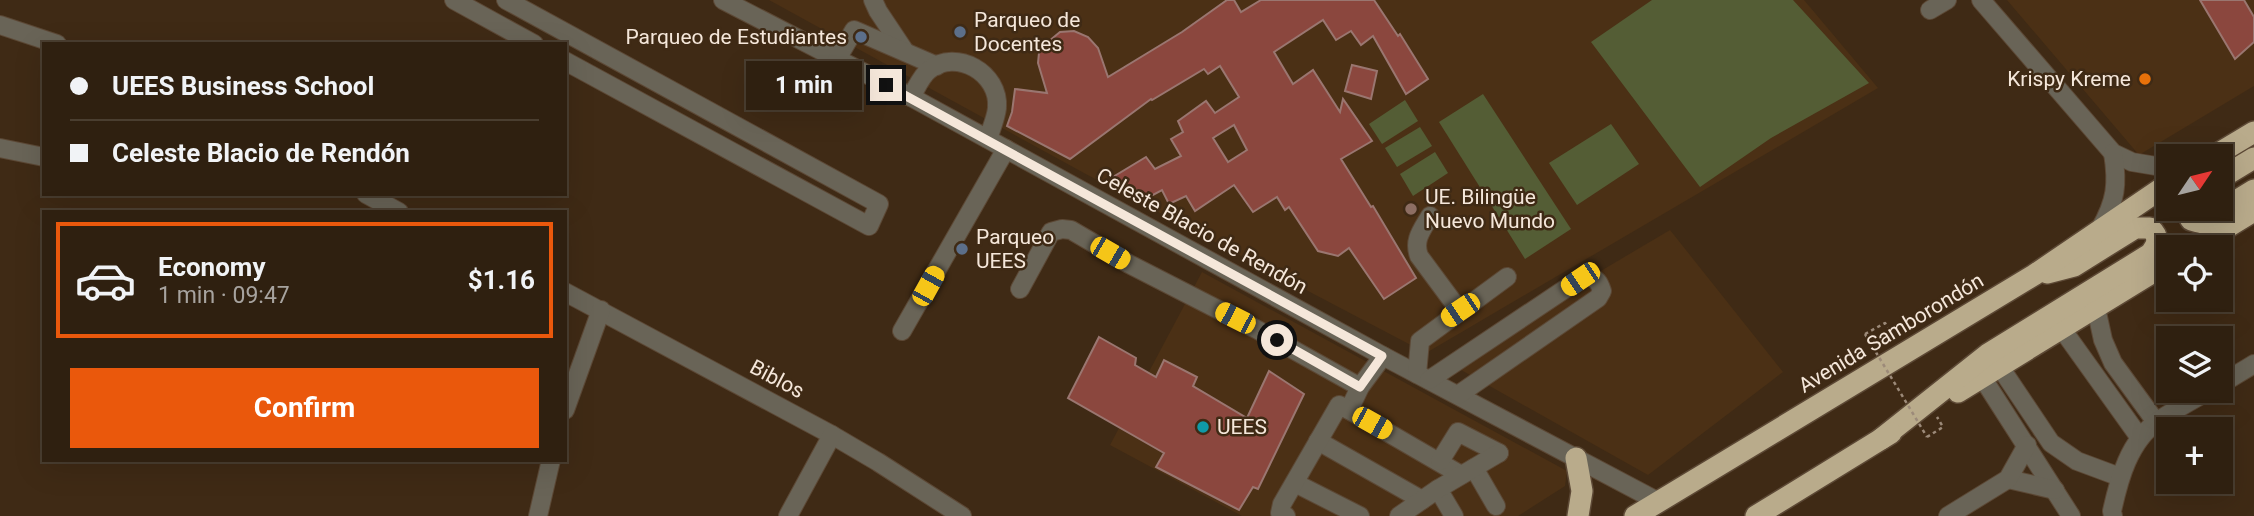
<!DOCTYPE html>
<html lang="en">
<head>
<meta charset="utf-8">
<style>
  :root { --surface:#2f2010; --page:#3b2d1e; --text:#f1f3f6; --muted:#a7a39f; --line:#4a3e30; --accent:#ea580c }
  body { margin:0; font-family:Roboto,sans-serif; background:var(--page); color:var(--text); height:100vh; display:flex; flex-direction:column; font-size:26px; white-space:nowrap }
  * { box-sizing:border-box; margin:0 }
  p { font-size:23px; color:var(--muted) }
  .icon { flex:none; width:38px; height:38px; fill:none; stroke:currentColor; stroke-width:2; stroke-linecap:round; stroke-linejoin:round }
  .map { position:relative; flex:1; overflow:hidden }
  .sheet { position:absolute; left:42px; top:210px; width:525px; height:252px; display:flex; flex-direction:column; background:var(--surface); border-radius:0px; box-shadow:0 7px 28px #0002,0 0 0 2px var(--line) }
  .sheet>* { flex:none }
  .guide { position:absolute; left:42px; top:42px; width:525px; height:154px; border-radius:0px; box-shadow:0 7px 28px #0002,0 0 0 2px var(--line); display:grid; align-content:center; height:154px; padding:0 28px; background:var(--surface) }
  .needle { width:46px; rotate:55deg }
  .fabs { position:absolute; left:2156px; top:144px; display:grid; gap:14px }
  .fabs a { display:grid; place-items:center; width:77px; height:77px; border-radius:0px; background:var(--surface); box-shadow:0 7px 28px #0002,0 0 0 2px var(--line); font-size:35px }
  .end { position:absolute; width:32px; height:32px; margin:-16px; border:9px solid #f5e7da; background:#111; box-shadow:0 0 0 4px #111 }
  .from { border-radius:50% }
  .bubble { position:absolute; height:49px; border-radius:0px; background:var(--surface); box-shadow:0 7px 28px #0002,0 0 0 2px var(--line); font-size:23px; font-weight:700; line-height:49px; text-align:center }
  .car { position:absolute; width:21px; height:42px; margin:-21px -10px; border-radius:9px; box-shadow:0 0 5px 2px #0007; background:linear-gradient(#f5c518 24%,#345 0 40%,#f5c518 0 76%,#345 0 86%,#f5c518 0) }
  .guide b { display:flex; align-items:center; gap:24px; height:66px; font-size:26px }
  .guide b+b { border-top:2px solid var(--line) }
  .guide i { width:18px; height:18px; background:var(--text) }
  ul { padding:12px 0 0; list-style:none }
  li { display:flex; align-items:center; gap:21px; height:116px; margin:0 14px 10px; padding:0 14px; border:4px solid var(--line); border-radius:0px }
  li div { flex:1 }
  li b { display:block; font-size:26px }
  li em { font-style:normal; font-weight:700 }
  li.on { border-color:var(--accent) }
  li>.icon { width:63px; height:63px; stroke-width:1.5 }
  .button { display:flex; gap:14px; margin-top:auto; padding:14px 28px }
  .button a { flex:1; height:80px; border-radius:0px; background:var(--accent); color:#fff; font-size:28px; font-weight:700; line-height:80px; text-align:center }
  .map>svg:first-child { display:block }
</style>
</head>
<body>
<div class="map">
<svg width="2254" height="516" viewBox="0 0 2254 516">
  <rect width="100%" height="100%" fill="#3f2a15"/>
  <g fill="#4b3015">
    <path d="M 769,0 L 1804,0 L 1878,88 L 1426,353 L 1084,173 Z"/>
    <path d="M 2007,0 L 2254,0 L 2254,86 L 2139,155 Z"/>
    <path d="M 1670,230 L 1783,372 L 1648,475 L 1447,362 Z"/>
    <path d="M 1202,272 L 1567,471 L 1565,486 L 1518,516 L 1242,516 L 1110,445 Z"/>
  </g>
  <g fill="#545d35">
    <path d="M 1652,0 L 1793,0 L 1869,83 L 1771,138 L 1700,187 L 1591,42 Z"/>
    <path d="M 1483,94 L 1571,229 L 1525,259 L 1439,122 Z"/>
    <path d="M 1405,100 L 1418,121 L 1382,144 L 1369,124 Z"/>
    <path d="M 1611,124 L 1639,164 L 1577,205 L 1549,163 Z"/>
    <path d="M 1420,127 L 1432,146 L 1397,167 L 1385,148 Z"/>
    <path d="M 1435,152 L 1448,173 L 1413,196 L 1400,174 Z"/>
  </g>
  <g fill="#8b473e" stroke="#9a7670" stroke-width="2" fill-rule="evenodd">
    <path d="M 1227,0 L 1234,0 L 1241,12 L 1261,0 L 1374,0 L 1398,36 L 1400,34 L 1428,79 L 1406,94 L 1373,36 L 1361,45 L 1351,31 L 1336,40 L 1323,20 L 1274,52 L 1293,84 L 1313,70 L 1340,112 L 1343,99 L 1372,141 L 1341,159 L 1371,207 L 1373,206 L 1416,278 L 1384,299 L 1349,248 L 1338,256 L 1318,251 L 1289,207 L 1285,210 L 1277,197 L 1253,212 L 1234,185 L 1195,211 L 1186,196 L 1169,204 L 1162,190 L 1149,197 L 1113,177 L 1146,157 L 1155,169 L 1181,156 L 1171,139 L 1183,132 L 1178,121 L 1206,101 L 1215,113 L 1239,97 L 1220,66 L 1208,74 L 1204,69 L 1152,100 L 1151,99 L 1070,159 L 1007,126 L 1012,112 L 1015,89 L 1047,93 L 1038,63 L 1039,53 L 1048,42 L 1060,32 L 1074,31 L 1088,37 L 1098,48 L 1108,77 L 1182,32 ZM 1234,125 L 1247,150 L 1228,162 L 1213,138 Z"/>
    <path d="M 2200,0 L 2244,0 L 2254,17 L 2254,42 L 2235,59 Z"/>
    <path d="M 1352,65 L 1377,71 L 1371,99 L 1345,91 Z"/>
    <path d="M 1099,337 L 1136,358 L 1135,365 L 1156,377 L 1164,360 L 1197,377 L 1193,386 L 1247,418 L 1269,371 L 1304,394 L 1258,489 L 1253,487 L 1239,510 L 1156,467 L 1164,453 L 1068,398 Z"/>
  </g>
  <g fill="none" stroke-linecap="round" stroke-linejoin="round">
    <defs>
      <g id="minor">
        <path d="M 454,0 L 534,44"/>
        <path d="M 506,0 L 879,204 L 869,226 L 565,61"/>
        <path d="M 723,0 L 911,97 L 1383,356 L 1659,502"/>
        <path d="M 873,0 L 878,11 L 904,50"/>
        <path d="M 1981,0 L 2113,153 L 2132,162 L 2168,168"/>
        <path d="M 1930,10 L 1947,0"/>
        <path d="M 0,25 L 57,44"/>
        <path d="M 837,59 L 854,30 L 937,66"/>
        <path d="M 911,97 C 916,89 921,76 929,70 C 956,48 1000,73 997,108 C 996,118 991,129 988,139"/>
        <path d="M 0,148 L 44,157"/>
        <path d="M 366,194 L 399,212"/>
        <path d="M 1430,216 C 1422,230 1413,240 1419,256 L 1459,310"/>
        <path d="M 2100,229 C 2116,201 2118,184 2113,153"/>
        <path d="M 1020,289 L 1051,232 L 1062,229 L 1071,230 L 1129,264 L 1256,329 L 1360,387"/>
        <path d="M 565,292 L 832,435 L 878,462 L 962,516"/>
        <path d="M 2096,308 L 2103,340 L 2113,363 L 2156,422"/>
        <path d="M 2062,329 L 2140,438"/>
        <path d="M 902,331 L 1006,149"/>
        <path d="M 1383,356 L 1360,387 L 1349,410 L 1461,475"/>
        <path d="M 2000,367 L 2051,443 L 2077,461 L 2120,477"/>
        <path d="M 1417,374 L 1420,341 L 1507,277"/>
        <path d="M 1982,377 L 2071,516"/>
        <path d="M 1429,380 L 1580,279 L 1588,276 C 1597,279 1599,282 1602,291 L 1598,298 L 1458,395"/>
        <path d="M 2221,384 L 2254,364"/>
        <path d="M 565,410 L 601,310"/>
        <path d="M 1318,441 L 1422,500"/>
        <path d="M 1440,461 L 1458,432 L 1499,453"/>
        <path d="M 1474,468 L 1496,506"/>
        <path d="M 2008,479 L 2055,490"/>
        <path d="M 1295,483 L 1360,516"/>
        <path d="M 1438,489 L 1454,516"/>
        <path d="M 538,516 L 551,460"/>
        <path d="M 788,516 L 832,435"/>
        <path d="M 1286,516 L 1280,513 L 1282,504 L 1339,405 L 1349,410"/>
        <path d="M 1399,516 L 1438,489 L 1499,453"/>
        <path d="M 1948,516 L 2008,479 L 2027,445"/>
        <path d="M 2113,516 L 2112,511 C 2119,479 2129,441 2158,421 C 2174,410 2193,400 2210,390"/>
      </g>
      <g id="highway">
        <path d="M 2214,156 L 2254,132"/>
        <path d="M 2221,178 L 2254,158"/>
        <path d="M 2184,208 L 2191,220 L 2198,222 L 2205,220 L 2254,190"/>
        <path d="M 2195,247 L 2254,211"/>
        <path d="M 1958,392 L 2168,263"/>
        <path d="M 1881,439 L 1988,354 L 2150,254 C 2158,244 2160,237 2150,228 L 2135,228 L 2074,266 L 2047,273"/>
        <path d="M 1576,458 L 1582,491 L 1578,516"/>
        <path d="M 1635,516 L 2034,275 L 2168,184"/>
        <path d="M 1756,516 L 1891,433"/>
      </g>
    </defs>
    <use href="#minor" stroke="#5c4835" stroke-width="20"/>
    <use href="#highway" stroke="#5c4835" stroke-width="24"/>
    <g stroke="#9c8a79" stroke-width="2.5" stroke-dasharray="3.5 3.5" stroke-linecap="butt">
      <path d="M 1865,334 L 1885,323 L 1895,339"/>
      <path d="M 1927,437 L 1943,427 L 1937,417"/>
    </g>
    <use href="#minor" stroke="#696457" stroke-width="18"/>
    <use href="#highway" stroke="#b9ab8b" stroke-width="21"/>
    <path stroke="#9c8a79" stroke-width="2.5" stroke-dasharray="3.5 3.5" stroke-linecap="butt" d="M 1865,334 L 1927,437"/>
  </g>
  <g fill="none" stroke-linecap="round" stroke-linejoin="round">
    <path stroke="#f5e7da" stroke-width="9" d="M 886,85 L 1382,356 L 1360,387 L 1277,340"/>
  </g>
  <g fill="#5c6f8a" stroke="#3f2a15" stroke-width="2.5">
    <circle cx="960" cy="32" r="7"/>
    <circle cx="861" cy="37" r="7"/>
    <circle cx="962" cy="249" r="7"/>
  </g>
  <circle fill="#e8710a" stroke="#3f2a15" stroke-width="2.5" cx="2145" cy="79" r="7"/>
  <circle fill="#8d6e63" stroke="#3f2a15" stroke-width="2.5" cx="1411" cy="209" r="7"/>
  <circle fill="#0f9aa8" stroke="#3f2a15" stroke-width="2.5" cx="1203" cy="427" r="7"/>
  <g text-anchor="middle" dominant-baseline="central" stroke-width="5" stroke-linejoin="round" paint-order="stroke">
    <g font-size="21" fill="#f5e7da" stroke="#3f2a15" text-anchor="start">
      <text x="974" y="20">Parqueo de<tspan x="974" dy="24">Docentes</tspan></text>
      <text x="847" y="37" text-anchor="end">Parqueo de Estudiantes</text>
      <text x="2131" y="79" text-anchor="end">Krispy Kreme</text>
      <text x="1425" y="197">UE. Bilingüe<tspan x="1425" dy="24">Nuevo Mundo</tspan></text>
      <text x="976" y="237">Parqueo<tspan x="976" dy="24">UEES</tspan></text>
      <text x="1217" y="427">UEES</text>
    </g>
    <g font-size="21" fill="#f5e7da" stroke="#3f2a15">
      <text transform="translate(1202 231) rotate(29)">Celeste Blacio de Rendón</text>
      <text transform="translate(1891 333) rotate(-31)">Avenida Samborondón</text>
      <text transform="translate(777 379) rotate(28)">Biblos</text>
    </g>
  </g>
</svg>
<div class="fabs">
<a><svg class="needle" viewBox="-14 -14 28 28"><path d="M0-13l5 13h-10z" fill="#e53935"/><path d="M0 13l5-13h-10z" fill="#a7a39f"/></svg></a>
<a><svg class="icon" aria-label="locate" viewBox="0 0 24 24"><circle cx="12" cy="12" r="6"/><path d="M12 2v4M12 18v4M2 12h4M18 12h4"/></svg></a>
<a><svg class="icon" aria-label="layers" viewBox="0 0 24 24"><path d="M12 4l9 5-9 5-9-5zM3 14l9 5 9-5"/></svg></a>
<a>+</a>
</div>
<i class="end from" style="left:1277px;top:340px"></i>
<i class="end" style="left:886px;top:85px"></i>
<div class="bubble" style="left:746px;top:61px;width:116px">1 min</div>
<i class="car" style="left:1110px;top:253px;rotate:120deg"></i>
<i class="car" style="left:1580px;top:279px;rotate:236deg"></i>
<i class="car" style="left:928px;top:286px;rotate:29deg"></i>
<i class="car" style="left:1460px;top:310px;rotate:236deg"></i>
<i class="car" style="left:1235px;top:318px;rotate:297deg"></i>
<i class="car" style="left:1372px;top:423px;rotate:119deg"></i>
<div class="guide">
<b><i class="from"></i>UEES Business School</b>
<b><i></i>Celeste Blacio de Rendón</b>
</div>
<section class="sheet">
<ul>
<li class="on"><svg class="icon" aria-label="car" viewBox="0 0 24 24"><path d="M5 17H2v-5l4-1 3-4h7l3 4 3 1v5h-3M9 17h6M6 11h13"/><circle cx="7" cy="17" r="2"/><circle cx="17" cy="17" r="2"/></svg><div><b>Economy</b><p>1 min · 09:47</p></div><em>$1.16</em></li>
</ul>
<div class="button"><a>Confirm</a></div>
</section>
</div>
</body>
</html>
